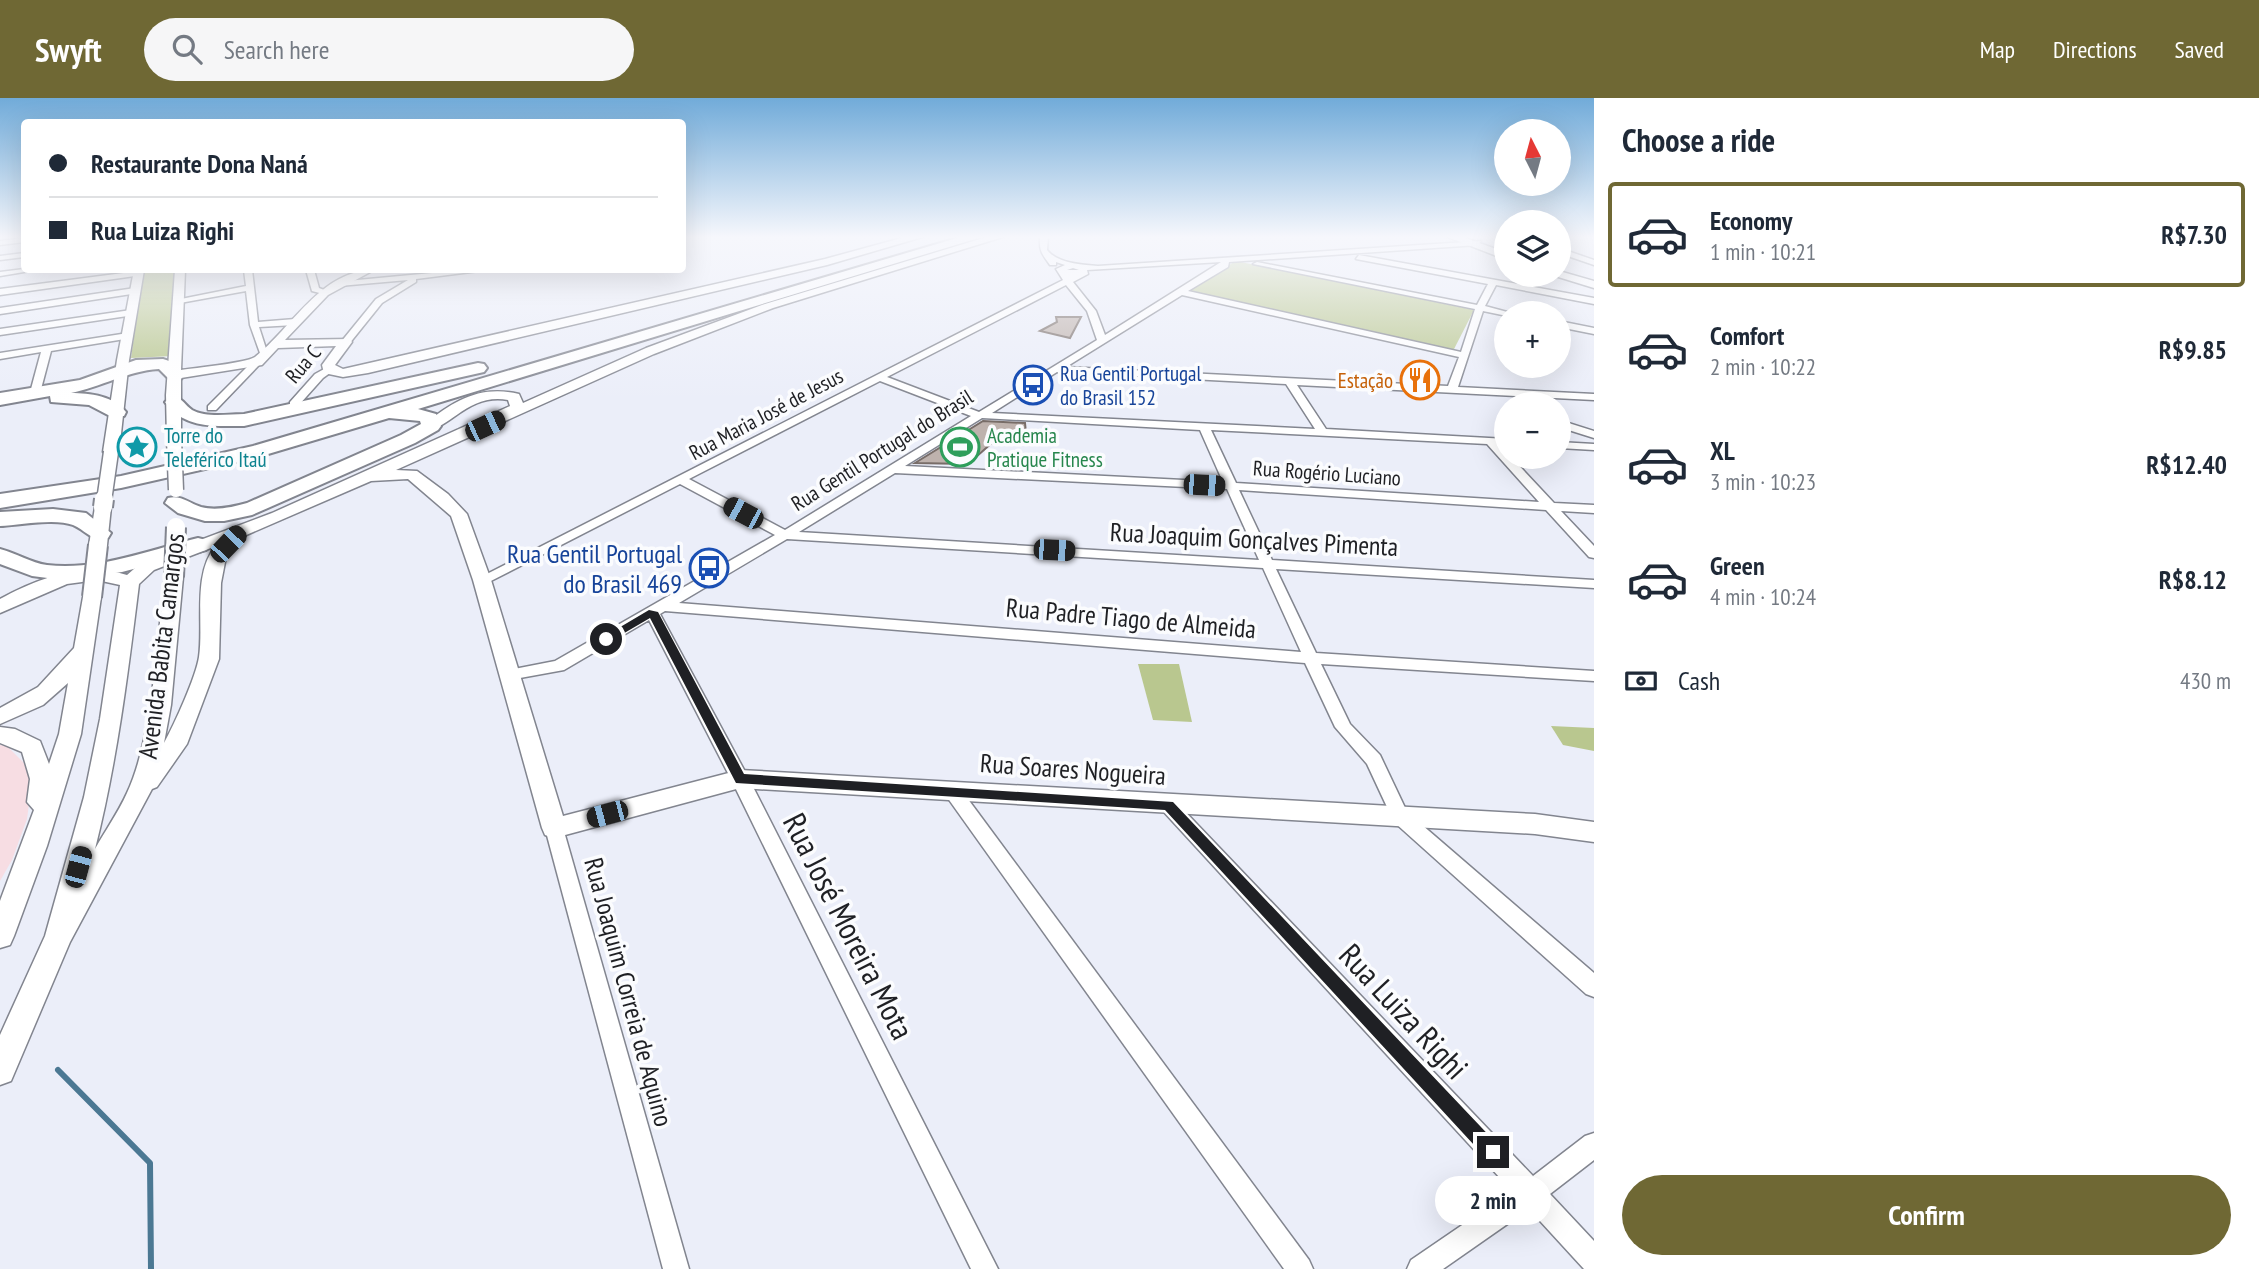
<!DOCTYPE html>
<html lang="en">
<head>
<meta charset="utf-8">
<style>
  :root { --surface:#fff; --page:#f6f6f7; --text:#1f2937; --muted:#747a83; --line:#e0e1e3; --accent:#6f6834 }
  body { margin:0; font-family:"PT Sans Narrow",sans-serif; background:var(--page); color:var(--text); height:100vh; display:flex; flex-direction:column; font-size:26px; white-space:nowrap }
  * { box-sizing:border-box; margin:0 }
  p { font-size:23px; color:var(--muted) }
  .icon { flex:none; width:38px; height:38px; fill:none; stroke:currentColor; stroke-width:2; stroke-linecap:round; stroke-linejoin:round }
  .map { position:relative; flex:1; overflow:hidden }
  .panel { display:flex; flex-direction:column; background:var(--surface); width:665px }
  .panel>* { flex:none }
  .guide { position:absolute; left:21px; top:21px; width:665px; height:154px; border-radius:7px; box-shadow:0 7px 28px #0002; display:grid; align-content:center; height:154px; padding:0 28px; background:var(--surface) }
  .needle { width:46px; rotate:354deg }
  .tools { position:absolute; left:1494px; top:21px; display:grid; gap:14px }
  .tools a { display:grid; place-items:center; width:77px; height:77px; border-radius:50%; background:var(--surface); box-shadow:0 7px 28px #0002; font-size:35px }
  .end { position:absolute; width:32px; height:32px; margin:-16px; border:9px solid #1f2024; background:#fff; box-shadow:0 0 0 4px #fff }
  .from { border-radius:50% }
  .bubble { position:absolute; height:49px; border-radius:24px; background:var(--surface); box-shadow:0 7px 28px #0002; font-size:23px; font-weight:800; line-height:49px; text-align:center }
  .car { position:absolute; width:21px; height:42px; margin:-21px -10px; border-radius:9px; box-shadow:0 0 5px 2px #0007; background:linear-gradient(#222 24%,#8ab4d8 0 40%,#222 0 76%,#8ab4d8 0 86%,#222 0) }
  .guide b { display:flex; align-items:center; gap:24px; height:66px; font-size:26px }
  .guide b+b { border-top:2px solid var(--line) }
  .guide i { width:18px; height:18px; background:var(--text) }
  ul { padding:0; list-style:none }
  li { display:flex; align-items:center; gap:21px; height:105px; margin:0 14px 10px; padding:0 14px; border:4px solid transparent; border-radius:7px }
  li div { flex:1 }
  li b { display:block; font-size:26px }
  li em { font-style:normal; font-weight:800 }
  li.current { border-color:var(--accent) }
  li>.icon { width:63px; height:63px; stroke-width:1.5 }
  h2 { padding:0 28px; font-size:32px; line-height:84px }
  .pay { display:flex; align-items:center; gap:18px; height:77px; padding:0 28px; font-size:26px }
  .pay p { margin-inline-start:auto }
  .cta { display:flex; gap:14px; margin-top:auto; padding:14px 28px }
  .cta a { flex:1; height:80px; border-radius:42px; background:var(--accent); color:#fff; font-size:28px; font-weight:800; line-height:80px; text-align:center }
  header { display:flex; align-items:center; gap:42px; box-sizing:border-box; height:98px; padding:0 35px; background:var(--accent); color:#fff }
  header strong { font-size:33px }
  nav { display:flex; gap:38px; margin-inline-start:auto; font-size:24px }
  .search { width:490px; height:63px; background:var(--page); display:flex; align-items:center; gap:18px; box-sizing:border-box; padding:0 24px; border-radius:38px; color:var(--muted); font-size:26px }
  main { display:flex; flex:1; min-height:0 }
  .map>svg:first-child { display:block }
</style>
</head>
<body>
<header>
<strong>Swyft</strong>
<div class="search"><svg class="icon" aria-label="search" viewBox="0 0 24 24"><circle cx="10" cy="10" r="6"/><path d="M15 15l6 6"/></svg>Search here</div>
<nav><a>Map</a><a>Directions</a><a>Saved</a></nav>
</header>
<main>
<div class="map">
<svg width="1594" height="1171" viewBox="0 0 1594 1171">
  <rect width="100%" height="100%" fill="#ebeef9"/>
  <path fill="#f7dde3" d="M 0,647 L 7,648 L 28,669 L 31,691 L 27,721 L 12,762 L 0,783 Z"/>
  <g fill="#b9c78f">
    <path d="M 1236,163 L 1474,212 L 1453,253 L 1183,194 Z"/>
    <path d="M 143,172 L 177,172 L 173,258 L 131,260 Z"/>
    <path d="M 1138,566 L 1179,566 L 1192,624 L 1153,622 Z"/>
    <path d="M 1551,628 L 1594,630 L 1594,653 L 1563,647 Z"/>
  </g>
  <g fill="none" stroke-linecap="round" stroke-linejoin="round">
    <path stroke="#4b7893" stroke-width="6" d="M 58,972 L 150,1065 L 151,1171"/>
  </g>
  <g fill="#beb2ad" stroke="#786d68" stroke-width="2">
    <path d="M 1056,219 L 1081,219 L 1070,240 L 1040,233 L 1057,224 Z"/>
    <path d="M 983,323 L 1025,325 L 1027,345 L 993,344 L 968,366 L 915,365 Z"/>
  </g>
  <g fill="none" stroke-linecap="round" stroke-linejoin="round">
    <defs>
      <g id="street">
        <path d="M 1040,138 L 1048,138 L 1047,152 C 1057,165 1082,167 1098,168 L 1481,143 L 1478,147 L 1229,164 L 1228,169 L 1188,193 L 1461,254 L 1475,211 L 1253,166 L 1257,164 L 1477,207 L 1488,186 L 1356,161 L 1359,157 L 1594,200 L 1594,206 L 1496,187 L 1485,208 L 1511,215 L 1507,215 L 1507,218 L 1483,213 L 1458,289 L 1594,296 L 1594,302 L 1297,287 L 1326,331 L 1507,341 L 1507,347 L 1500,347 L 1507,354 L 1507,359 L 1511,359 L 1554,405 L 1594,407 L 1594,415 L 1561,413 L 1594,448 L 1594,460 L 1589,459 L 1546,412 L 1239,392 L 1272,462 L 1594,482 L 1594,490 L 1276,471 L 1316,555 L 1594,573 L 1594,583 L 1321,566 L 1350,626 L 1380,657 L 1407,714 L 1594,875 L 1594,899 L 1586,896 L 1394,724 L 1367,666 L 1335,629 L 1305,565 L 665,513 L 660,516 L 749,681 L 998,1171 L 971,1171 L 731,681 L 649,522 L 564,572 L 509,582 L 501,577 L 509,572 L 555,563 L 775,437 L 680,386 L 487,485 L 482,486 L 475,482 L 1063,182 L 1056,171 L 1065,167 L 1056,164 L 1056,167 L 1050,167 C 1042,156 1039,153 1040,138 ZM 1221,164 L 1105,237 L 1096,213 L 1073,184 L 1088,176 L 1087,172 ZM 1073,170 L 1079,172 L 1067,172 ZM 1066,187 L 1087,213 L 1097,242 L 979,314 L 887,279 ZM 1182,197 L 1459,259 L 1448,288 L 1066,269 ZM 1057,274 L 1286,286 L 1315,331 L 992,315 ZM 880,283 L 971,318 L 785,432 L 689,381 ZM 982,320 L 1200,332 L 1223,384 L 905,368 ZM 1211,332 L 1487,346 L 1539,404 L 1236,385 ZM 895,375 L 1227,391 L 1259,462 L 799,434 ZM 787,441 L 1263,470 L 1301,554 L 679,505 Z"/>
        <path d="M 24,140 L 24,144 L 0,147 L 0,143 Z"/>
        <path d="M 1559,150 L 1594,162 L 1594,167 L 1559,155 Z"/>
        <path d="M 24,155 L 24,159 L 0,162 L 0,158 Z"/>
        <path d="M 24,171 L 36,172 L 0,178 L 0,174 Z"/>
        <path d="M 244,172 L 252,172 L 258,224 L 295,221 L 299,224 L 295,227 L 259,229 L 268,257 L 260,255 L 250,227 L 246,193 L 180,205 L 176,202 L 246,188 Z"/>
        <path d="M 306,172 L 314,172 L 319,190 L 327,193 L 327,197 L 312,193 Z"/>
        <path d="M 464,172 L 487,172 L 416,181 L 416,184 L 382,205 L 349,246 L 341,244 L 376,201 L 408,182 L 339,188 L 336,188 L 336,184 Z"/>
        <path d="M 139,173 L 142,177 L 0,197 L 0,191 Z"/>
        <path d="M 135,190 L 138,191 L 138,195 L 0,216 L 0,210 Z"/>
        <path d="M 131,212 L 135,215 L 134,217 L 0,237 L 0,231 Z"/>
        <path d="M 1559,223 L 1594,230 L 1594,236 L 1559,229 Z"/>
        <path d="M 128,235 L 131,236 L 131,240 L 51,253 L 41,291 L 36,294 L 31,291 L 41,254 L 0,261 L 0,255 Z"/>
        <path d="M 254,262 L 262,264 L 216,312 L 208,312 L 208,308 Z"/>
        <path d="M 326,270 L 334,272 L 323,280 L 298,308 L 290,308 L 290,304 L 315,276 Z"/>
        <path d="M 1559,322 L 1594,333 L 1594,340 L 1559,329 Z"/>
        <path d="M 1559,344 L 1594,346 L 1594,352 L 1559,350 Z"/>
        <path d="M 953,687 L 959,689 L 1309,1162 L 1313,1171 L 1284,1171 L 947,699 L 944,694 L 947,689 Z"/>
        <path d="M 1168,700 L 1174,702 L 1533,1078 L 1585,1038 L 1594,1035 L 1594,1062 L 1550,1096 L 1594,1143 L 1594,1171 L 1584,1171 L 1529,1111 L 1443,1171 L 1407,1171 L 1411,1162 L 1512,1093 L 1162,712 L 1159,707 L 1162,702 Z"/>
        <path d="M 554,722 L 561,725 L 563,730 L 689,1171 L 663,1171 L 545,730 L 547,725 Z"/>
      </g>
      <g id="secondary">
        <path d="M 909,138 L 926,138 L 827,167 L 368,275 L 343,279 L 324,275 L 322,267 L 336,248 L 278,250 L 262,267 L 181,280 L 181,341 L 174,345 L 167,341 L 166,297 L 175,172 L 185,172 L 181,272 C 195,270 246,265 255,259 C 292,230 321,172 374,172 L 328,197 L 285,242 L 350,241 L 352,244 L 335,267 L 343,271 L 825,161 Z"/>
        <path d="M 990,138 L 1006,138 L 773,210 L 654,256 L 396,372 L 417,373 L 448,396 L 467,416 L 491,482 L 563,718 L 740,672 L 1535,716 L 1594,724 L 1594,744 L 1535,736 L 740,690 L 554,740 L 545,737 L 542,730 L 473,482 L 451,418 L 408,381 L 371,383 L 244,438 L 226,459 L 221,485 L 219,561 L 187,646 L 157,689 L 152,691 L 70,844 L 11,983 L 0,987 L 0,937 L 45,838 L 84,699 L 100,621 L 120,487 L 97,482 L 67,486 L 0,515 L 0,501 C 38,480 84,463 127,477 L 142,464 L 272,415 L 510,308 L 508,302 C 468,294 446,335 426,331 L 424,328 L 426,325 C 455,302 481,287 519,296 L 523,305 L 646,250 L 765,206 ZM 216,448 C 192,475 204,526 199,559 C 196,579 174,627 164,645 L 171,607 L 183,479 L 174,473 L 165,479 C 157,541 153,640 127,695 C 118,715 105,733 95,751 C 117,664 128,575 139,486 L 154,472 Z"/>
        <path d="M 1445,138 L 1460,138 L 1507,155 L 1507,162 Z"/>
        <path d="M 134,172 L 144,172 L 129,262 L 119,354 L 111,359 L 103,354 L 117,262 Z"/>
        <path d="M 1559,173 L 1594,183 L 1594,190 L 1555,178 L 1559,177 Z"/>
        <path d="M 103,404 L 111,409 L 107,447 L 98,452 L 89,447 L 95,409 Z"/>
        <path d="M 92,493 L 101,499 L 81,636 L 47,748 L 14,838 L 10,847 L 0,850 L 0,803 L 34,712 L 27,704 L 30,681 L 22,654 L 0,645 L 0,629 L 15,631 L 40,643 L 49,666 L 59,636 L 68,585 L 43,607 L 0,626 L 0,610 L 38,589 L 74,550 L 83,499 Z"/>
      </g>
      <g id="highway">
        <path d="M 964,138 L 985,138 L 418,311 L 436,316 L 441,328 L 438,332 L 415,345 L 252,417 L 224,423 L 205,423 L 178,415 L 165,405 L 168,400 C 182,397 188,405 201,409 C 216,413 233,409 247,405 L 401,337 L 421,326 L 420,323 L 389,320 L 258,359 L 121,390 L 0,410 L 0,396 L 121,378 L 253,348 Z"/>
        <path d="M 163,261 C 172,263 179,270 184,277 L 181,281 L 169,281 L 159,271 C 127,273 101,289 71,295 C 90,295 114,298 126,314 L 124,318 L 110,318 L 89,307 L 51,304 L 50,298 L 0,307 L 0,295 L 80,282 L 136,262 Z"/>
        <path d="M 478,265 L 484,266 L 487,270 L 484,274 L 244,328 C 213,328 185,331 165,304 L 174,298 C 183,301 185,307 192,312 C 206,320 229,316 244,316 Z"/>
        <path d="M 53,411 L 86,415 L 111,435 L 108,440 C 91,444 87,433 73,427 C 56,420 19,427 0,428 L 0,414 Z"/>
        <path d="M 198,440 L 206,442 L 210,447 L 206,452 L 122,474 L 63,482 L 32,478 L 0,466 L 0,451 C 16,455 31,465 47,467 C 97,473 150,452 198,440 Z"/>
      </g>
    </defs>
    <use href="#street" stroke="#82858f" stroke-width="3"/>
    <use href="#secondary" stroke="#82858f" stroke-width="3"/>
    <use href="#highway" stroke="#82858f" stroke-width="4"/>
    <use href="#street" fill="#fff" fill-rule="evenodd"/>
    <use href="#secondary" fill="#fff" fill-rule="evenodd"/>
    <use href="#highway" fill="#fff" fill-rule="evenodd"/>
    <defs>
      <g id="secondary-bridge-far1">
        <path d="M 174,341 L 176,392"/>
        <path d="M 104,403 L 111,354"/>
      </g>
      <g id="secondary-bridge">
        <path d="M 103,409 L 104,401"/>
        <path d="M 174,479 L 176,429"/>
        <path d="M 92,499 L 98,447"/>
      </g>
    </defs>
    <use href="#secondary-bridge-far1" stroke="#82858f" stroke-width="17" stroke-linecap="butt"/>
    <use href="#secondary-bridge" stroke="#82858f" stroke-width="22" stroke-linecap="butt"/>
    <use href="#secondary-bridge-far1" stroke="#fff" stroke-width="14"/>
    <use href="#secondary-bridge" stroke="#fff" stroke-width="18"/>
  </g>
  <linearGradient id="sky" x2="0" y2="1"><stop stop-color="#71abd9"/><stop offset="0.46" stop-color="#f6f7fc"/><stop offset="1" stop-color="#f6f7fc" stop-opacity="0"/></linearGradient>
  <rect width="1594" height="302" fill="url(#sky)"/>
  <path fill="#1f2024" d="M 649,512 L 658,514 L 744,676 L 1173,704 L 1499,1048 L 1501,1054 L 1499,1060 L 1493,1063 L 1486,1060 L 1165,712 L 736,685 L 650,520 L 609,544 L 600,541 Z"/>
  <defs>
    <symbol id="restaurant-ring" viewBox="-11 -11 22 22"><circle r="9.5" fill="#fbfcfe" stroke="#e8710a" stroke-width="1.5"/><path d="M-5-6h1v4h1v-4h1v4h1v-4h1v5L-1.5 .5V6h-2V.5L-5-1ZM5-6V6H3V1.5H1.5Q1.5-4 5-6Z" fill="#e8710a"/></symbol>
    <symbol id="bus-ring" viewBox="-11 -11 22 22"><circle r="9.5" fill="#fbfcfe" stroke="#1a4fb4" stroke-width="1.5"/><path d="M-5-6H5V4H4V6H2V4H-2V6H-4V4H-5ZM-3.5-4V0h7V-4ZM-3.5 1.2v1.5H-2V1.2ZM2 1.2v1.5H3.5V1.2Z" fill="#1a4fb4"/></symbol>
    <symbol id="sight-ring" viewBox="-11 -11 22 22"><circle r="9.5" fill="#fbfcfe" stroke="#0f9aa8" stroke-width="1.5"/><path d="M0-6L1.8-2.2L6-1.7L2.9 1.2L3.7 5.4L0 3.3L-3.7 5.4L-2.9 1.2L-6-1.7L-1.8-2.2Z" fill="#0f9aa8"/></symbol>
    <symbol id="stadium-ring" viewBox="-11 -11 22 22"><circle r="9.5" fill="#fbfcfe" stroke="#2e9e5b" stroke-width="1.5"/><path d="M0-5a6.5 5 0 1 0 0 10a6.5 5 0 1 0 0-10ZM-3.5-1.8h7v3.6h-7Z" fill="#2e9e5b"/></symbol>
  </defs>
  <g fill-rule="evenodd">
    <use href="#restaurant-ring" x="1398" y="260" width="44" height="44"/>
    <use href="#bus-ring" x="1011" y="265" width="44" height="44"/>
    <use href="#sight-ring" x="115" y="327" width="44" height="44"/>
    <use href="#stadium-ring" x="938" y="327" width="44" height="44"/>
    <use href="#bus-ring" x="687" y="448" width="44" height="44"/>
  </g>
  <g text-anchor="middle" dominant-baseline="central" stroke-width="7" stroke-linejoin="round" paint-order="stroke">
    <g font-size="21" fill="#1f2024" stroke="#fbfcfe">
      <text transform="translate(303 266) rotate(-50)">Rua C</text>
      <text transform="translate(766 316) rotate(-28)">Rua Maria José de Jesus</text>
      <text transform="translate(882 352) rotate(-32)">Rua Gentil Portugal do Brasil</text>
      <text transform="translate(1327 375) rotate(4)">Rua Rogério Luciano</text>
    </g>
    <g font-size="21" fill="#164399" stroke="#fbfcfe" text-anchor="start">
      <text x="1060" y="275">Rua Gentil Portugal<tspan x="1060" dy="24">do Brasil 152</tspan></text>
    </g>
    <g font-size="21" fill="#c56008" stroke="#fbfcfe" text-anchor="end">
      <text x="1393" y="282">Estação</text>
    </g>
    <g font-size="21" fill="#0d838f" stroke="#fbfcfe" text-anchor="start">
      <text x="164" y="337">Torre do<tspan x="164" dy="24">Teleférico Itaú</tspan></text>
    </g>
    <g font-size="21" fill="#27864d" stroke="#fbfcfe" text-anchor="start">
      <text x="987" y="337">Academia<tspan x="987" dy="24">Pratique Fitness</tspan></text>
    </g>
    <g font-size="26" fill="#1f2024" stroke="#fbfcfe">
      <text transform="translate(1254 441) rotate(3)">Rua Joaquim Gonçalves Pimenta</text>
      <text transform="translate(1131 520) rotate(5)">Rua Padre Tiago de Almeida</text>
      <text transform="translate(161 548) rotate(-83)">Avenida Babita Camargos</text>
      <text transform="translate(1073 671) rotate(4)">Rua Soares Nogueira</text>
      <text transform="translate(629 894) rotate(75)">Rua Joaquim Correia de Aquino</text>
    </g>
    <g font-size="26" fill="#164399" stroke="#fbfcfe" text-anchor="end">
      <text x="682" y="455">Rua Gentil Portugal<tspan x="682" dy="30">do Brasil 469</tspan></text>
    </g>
    <g font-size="32" fill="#1f2024" stroke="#fbfcfe">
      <text transform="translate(849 828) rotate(63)">Rua José Moreira Mota</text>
      <text transform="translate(1404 913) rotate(47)">Rua Luiza Righi</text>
    </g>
  </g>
</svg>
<div class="tools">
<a><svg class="needle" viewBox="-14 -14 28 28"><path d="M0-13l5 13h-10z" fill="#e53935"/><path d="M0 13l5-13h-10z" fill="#747a83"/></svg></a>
<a><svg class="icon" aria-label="layers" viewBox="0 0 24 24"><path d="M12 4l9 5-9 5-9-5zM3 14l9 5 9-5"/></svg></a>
<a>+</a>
<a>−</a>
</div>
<i class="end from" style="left:606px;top:541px"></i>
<i class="end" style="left:1493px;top:1054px"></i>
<div class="bubble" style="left:1435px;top:1078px;width:116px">2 min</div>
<i class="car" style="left:485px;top:328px;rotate:65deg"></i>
<i class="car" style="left:1204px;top:387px;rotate:93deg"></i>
<i class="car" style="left:743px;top:415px;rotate:298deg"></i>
<i class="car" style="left:228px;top:446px;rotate:44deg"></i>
<i class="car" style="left:1054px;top:452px;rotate:93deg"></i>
<i class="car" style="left:607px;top:716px;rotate:255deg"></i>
<i class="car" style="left:78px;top:769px;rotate:15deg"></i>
<div class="guide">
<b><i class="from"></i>Restaurante Dona Naná</b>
<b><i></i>Rua Luiza Righi</b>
</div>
</div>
<section class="panel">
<h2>Choose a ride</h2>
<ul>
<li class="current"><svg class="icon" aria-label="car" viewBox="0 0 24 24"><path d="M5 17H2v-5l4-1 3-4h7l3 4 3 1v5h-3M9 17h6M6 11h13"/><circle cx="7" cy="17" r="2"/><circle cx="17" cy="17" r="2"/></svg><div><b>Economy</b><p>1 min · 10:21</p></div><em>R$7.30</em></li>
<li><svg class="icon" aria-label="car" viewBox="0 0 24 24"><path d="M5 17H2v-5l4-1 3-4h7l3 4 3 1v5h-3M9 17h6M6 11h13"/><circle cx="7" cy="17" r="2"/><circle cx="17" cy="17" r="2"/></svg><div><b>Comfort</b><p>2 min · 10:22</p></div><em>R$9.85</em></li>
<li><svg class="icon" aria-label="car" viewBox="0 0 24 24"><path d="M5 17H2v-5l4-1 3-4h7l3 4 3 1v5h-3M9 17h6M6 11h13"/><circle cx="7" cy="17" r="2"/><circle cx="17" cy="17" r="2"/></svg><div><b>XL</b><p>3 min · 10:23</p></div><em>R$12.40</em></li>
<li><svg class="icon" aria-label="car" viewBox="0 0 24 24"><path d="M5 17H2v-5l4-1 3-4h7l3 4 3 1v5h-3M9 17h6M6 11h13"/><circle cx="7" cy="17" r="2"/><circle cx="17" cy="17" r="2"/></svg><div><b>Green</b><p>4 min · 10:24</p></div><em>R$8.12</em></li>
</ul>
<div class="pay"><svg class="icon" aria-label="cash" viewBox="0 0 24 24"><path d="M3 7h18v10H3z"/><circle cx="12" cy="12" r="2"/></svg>Cash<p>430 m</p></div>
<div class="cta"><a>Confirm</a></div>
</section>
</main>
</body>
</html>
